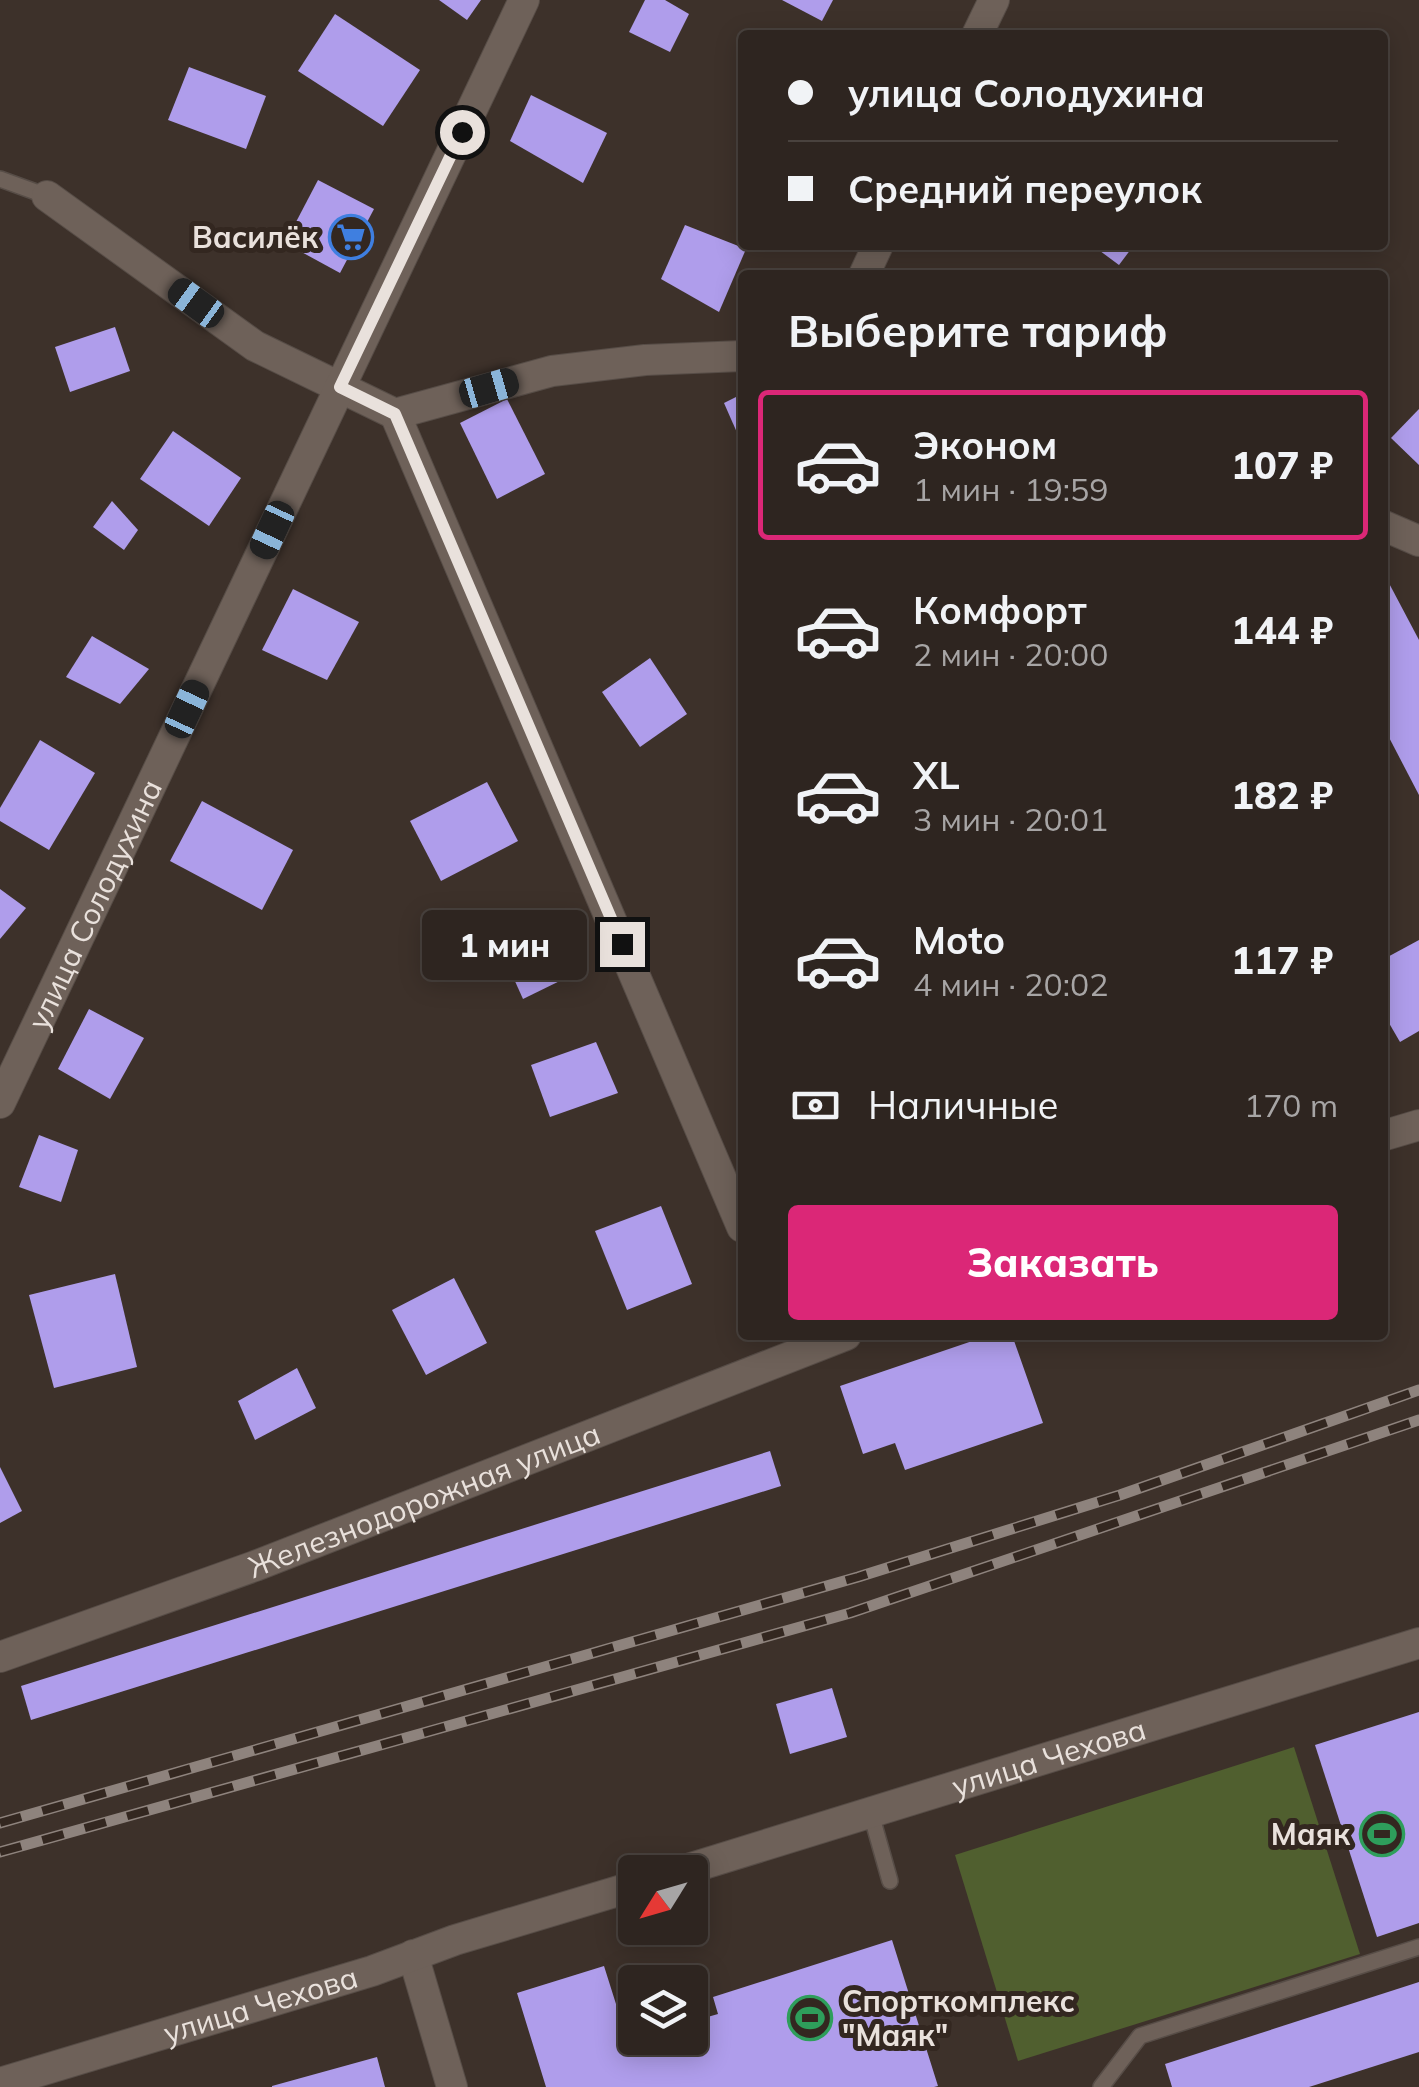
<!DOCTYPE html>
<html lang="ru">
<head>
<meta charset="utf-8">
<style>
  :root { --surface:#2e2520; --page:#362d29; --text:#f1f3f6; --muted:#a7a5a5; --line:#49423e; --accent:#db2777 }
  body { margin:0; font-family:Mulish,sans-serif; background:var(--page); color:var(--text); height:100vh; display:flex; flex-direction:column; font-size:38px; white-space:nowrap }
  * { box-sizing:border-box; margin:0 }
  p { font-size:32px; color:var(--muted) }
  .icon { flex:none; width:55px; height:55px; fill:none; stroke:currentColor; stroke-width:2; stroke-linecap:round; stroke-linejoin:round }
  .map { position:relative; flex:1; overflow:hidden }
  .side { position:absolute; left:738px; top:270px; width:650px; height:1070px; display:flex; flex-direction:column; background:var(--surface); border-radius:10px; box-shadow:0 5px 25px #0003,0 0 0 2px var(--line) }
  .side>* { flex:none }
  .top-card { position:absolute; left:738px; top:30px; width:650px; height:220px; border-radius:10px; box-shadow:0 5px 25px #0003,0 0 0 2px var(--line); display:grid; align-content:center; height:220px; padding:0 50px; background:var(--surface) }
  .needle { width:65px; rotate:233deg }
  .buttons { position:absolute; left:618px; top:1855px; display:grid; gap:20px }
  .buttons a { display:grid; place-items:center; width:90px; height:90px; border-radius:10px; background:var(--surface); box-shadow:0 5px 25px #0003,0 0 0 2px var(--line); font-size:50px }
  .end { position:absolute; width:45px; height:45px; margin:-22px; border:12px solid #e9e1dc; background:#111; box-shadow:0 0 0 5px #111 }
  .from { border-radius:50% }
  .bubble { position:absolute; height:70px; border-radius:10px; background:var(--surface); box-shadow:0 5px 25px #0003,0 0 0 2px var(--line); font-size:32px; font-weight:800; line-height:70px; text-align:center }
  .car { position:absolute; width:30px; height:60px; margin:-30px -15px; border-radius:12px; box-shadow:0 0 8px 2px #0007; background:linear-gradient(#222 24%,#8ab4d8 0 40%,#222 0 76%,#8ab4d8 0 86%,#222 0) }
  .top-card b { display:flex; align-items:center; gap:35px; height:95px; font-size:38px }
  .top-card b+b { border-top:2px solid var(--line) }
  .top-card i { width:25px; height:25px; background:var(--text) }
  ul { padding:0; list-style:none }
  li { display:flex; align-items:center; gap:30px; height:150px; margin:0 20px 15px; padding:0 30px; border:5px solid transparent; border-radius:10px }
  li div { flex:1 }
  li b { display:block; font-size:38px }
  li em { font-style:normal; font-weight:800 }
  li.current { border-color:var(--accent) }
  li>.icon { width:90px; height:90px; stroke-width:1.5 }
  h2 { padding:0 50px; font-size:45px; line-height:120px }
  .pay { display:flex; align-items:center; gap:25px; height:110px; padding:0 50px; font-size:38px }
  .pay p { margin-inline-start:auto }
  .primary-button { display:flex; gap:20px; margin-top:auto; padding:20px 50px }
  .primary-button a { flex:1; height:115px; border-radius:10px; background:var(--accent); color:#fff; font-size:40px; font-weight:800; line-height:115px; text-align:center }
  .map>svg:first-child { display:block }
</style>
</head>
<body>
<div class="map">
<svg width="1419" height="2087" viewBox="0 0 1419 2087">
  <rect width="100%" height="100%" fill="#3d312a"/>
  <path fill="#505f2f" d="M 1294,1747 L 1360,1954 L 1018,2061 L 955,1855 Z"/>
  <g fill="#af9deb">
    <path d="M 439,0 L 481,0 L 467,20 Z"/>
    <path d="M 645,0 L 665,0 L 689,14 L 670,52 L 629,32 Z"/>
    <path d="M 782,0 L 833,0 L 822,21 Z"/>
    <path d="M 335,14 L 420,70 L 383,126 L 298,71 Z"/>
    <path d="M 189,67 L 266,96 L 246,149 L 168,120 Z"/>
    <path d="M 531,95 L 607,133 L 583,183 L 510,141 Z"/>
    <path d="M 318,180 L 374,209 L 340,273 L 285,243 Z"/>
    <path d="M 685,225 L 746,249 L 719,312 L 661,279 Z"/>
    <path d="M 1092,245 L 1134,245 L 1119,265 Z"/>
    <path d="M 115,327 L 130,371 L 70,392 L 55,347 Z"/>
    <path d="M 742,394 L 742,444 L 724,403 Z"/>
    <path d="M 507,399 L 545,474 L 497,499 L 460,423 Z"/>
    <path d="M 1419,409 L 1419,465 L 1391,438 Z"/>
    <path d="M 173,431 L 241,478 L 209,526 L 140,479 Z"/>
    <path d="M 112,501 L 138,530 L 124,550 L 93,527 Z"/>
    <path d="M 1382,570 L 1419,640 L 1419,795 L 1382,724 Z"/>
    <path d="M 293,589 L 359,622 L 327,680 L 262,650 Z"/>
    <path d="M 92,636 L 149,669 L 120,704 L 66,677 Z"/>
    <path d="M 650,658 L 687,714 L 640,747 L 602,692 Z"/>
    <path d="M 40,740 L 95,773 L 49,850 L 0,821 L 0,808 Z"/>
    <path d="M 487,782 L 518,841 L 441,881 L 410,821 Z"/>
    <path d="M 202,801 L 293,850 L 262,910 L 170,861 Z"/>
    <path d="M 0,889 L 26,908 L 0,939 Z"/>
    <path d="M 540,916 L 572,975 L 523,999 L 496,939 Z"/>
    <path d="M 1419,940 L 1419,1031 L 1400,1042 L 1382,1011 L 1382,960 Z"/>
    <path d="M 89,1009 L 144,1038 L 110,1099 L 58,1069 Z"/>
    <path d="M 596,1042 L 618,1093 L 550,1117 L 531,1065 Z"/>
    <path d="M 39,1135 L 78,1150 L 61,1202 L 19,1187 Z"/>
    <path d="M 661,1206 L 692,1284 L 627,1310 L 595,1231 Z"/>
    <path d="M 115,1274 L 137,1367 L 54,1388 L 29,1295 Z"/>
    <path d="M 454,1278 L 487,1343 L 426,1375 L 392,1310 Z"/>
    <path d="M 990,1335 L 1012,1335 L 1043,1423 L 905,1470 L 895,1443 L 863,1454 L 840,1386 Z"/>
    <path d="M 297,1368 L 316,1408 L 255,1440 L 238,1401 Z"/>
    <path d="M 770,1451 L 781,1486 L 31,1720 L 21,1686 Z"/>
    <path d="M 0,1467 L 22,1511 L 0,1523 Z"/>
    <path d="M 832,1688 L 847,1737 L 790,1754 L 776,1704 Z"/>
    <path d="M 1419,1712 L 1419,1923 L 1377,1937 L 1315,1745 Z"/>
    <path d="M 892,1940 L 938,2086 L 934,2087 L 546,2087 L 517,1993 L 604,1966 L 628,2042 L 641,2038 L 690,2038 L 690,2022 L 718,2014 L 713,1997 Z"/>
    <path d="M 1419,1982 L 1419,2052 L 1309,2087 L 1172,2087 L 1165,2064 Z"/>
    <path d="M 377,2057 L 385,2087 L 272,2087 L 272,2086 Z"/>
  </g>
  <g fill="none" stroke-linecap="round" stroke-linejoin="round">
    <defs>
      <g id="lane">
        <path d="M 0,179 L 47,196"/>
        <path d="M 871,1814 L 890,1881"/>
        <path d="M 1101,2087 L 1140,2036 L 1419,1947"/>
      </g>
      <g id="street">
        <path d="M 977,35 L 994,0"/>
        <path d="M 47,196 L 255,346 L 395,414"/>
        <path d="M 864,275 L 878,245"/>
        <path d="M 395,414 L 742,1227"/>
        <path d="M 395,414 L 552,371 L 645,360 L 742,356"/>
        <path d="M 1382,525 L 1419,541"/>
        <path d="M 1382,1136 L 1419,1125"/>
        <path id="s1" d="M 0,1657 L 255,1566 L 846,1335"/>
      </g>
      <g id="secondary">
        <path id="s2" d="M 0,1103 L 524,0"/>
        <path id="s3" d="M 678,1872 L 1419,1643"/>
        <path d="M 413,1955 L 452,2087"/>
        <path id="s4" d="M 0,2083 L 372,1971 L 455,1940 L 635,1886"/>
      </g>
    </defs>
    <use href="#lane" stroke="#574d47" stroke-width="18"/>
    <use href="#street" stroke="#574d47" stroke-width="32"/>
    <use href="#secondary" stroke="#574d47" stroke-width="32"/>
    <use href="#lane" stroke="#6e6159" stroke-width="15"/>
    <use href="#street" stroke="#6e6159" stroke-width="30"/>
    <use href="#secondary" stroke="#6e6159" stroke-width="30"/>
    <defs>
      <g id="rail">
        <path d="M 0,1823 L 858,1577 L 1120,1495 L 1419,1390"/>
        <path d="M 0,1852 L 850,1613 L 1419,1420"/>
      </g>
    </defs>
    <use href="#rail" stroke="#8e837d" stroke-width="11"/>
    <use href="#rail" stroke="#332720" stroke-width="8" stroke-dasharray="22" stroke-linecap="butt"/>
  </g>
  <g fill="none" stroke-linecap="round" stroke-linejoin="round">
    <path stroke="#e9e1dc" stroke-width="12" d="M 462,132 L 340,387 L 395,414 L 622,944"/>
  </g>
  <defs>
    <symbol id="supermarket-ring" viewBox="-11 -11 22 22"><circle r="9.5" fill="#332720" stroke="#3f7fe0" stroke-width="1.5"/><path d="M-6-5.5h2.5l.6 2H6L4.5 2H-2.5L-4.4-4H-6ZM-1.5 3.2a1.3 1.3 0 1 0 .1 0ZM3 3.2a1.3 1.3 0 1 0 .1 0Z" fill="#3f7fe0"/></symbol>
    <symbol id="stadium-ring" viewBox="-11 -11 22 22"><circle r="9.5" fill="#332720" stroke="#2e9e5b" stroke-width="1.5"/><path d="M0-5a6.5 5 0 1 0 0 10a6.5 5 0 1 0 0-10ZM-3.5-1.8h7v3.6h-7Z" fill="#2e9e5b"/></symbol>
  </defs>
  <g fill-rule="evenodd">
    <use href="#supermarket-ring" x="326" y="212" width="50" height="50"/>
    <use href="#stadium-ring" x="1357" y="1809" width="50" height="50"/>
    <use href="#stadium-ring" x="785" y="1993" width="50" height="50"/>
  </g>
  <g text-anchor="middle" dominant-baseline="central" stroke-width="10" stroke-linejoin="round" paint-order="stroke">
    <g font-size="30" font-weight="bold" fill="#e9e1dc" stroke="#332720" text-anchor="end">
      <text x="318" y="237">Василёк</text>
      <text x="1350" y="1834">Маяк</text>
      <text x="842" y="2001" text-anchor="start">Спорткомплекс<tspan x="842" dy="34">"Маяк"</tspan></text>
    </g>
    <g font-size="30" fill="#e9e1dc" stroke="#332720">
      <text stroke="none"><textPath href="#s2" startOffset="220">улица Солодухина</textPath></text>
      <text stroke="none"><textPath href="#s1" startOffset="452">Железнодорожная улица</textPath></text>
      <text stroke="none"><textPath href="#s3" startOffset="388">улица Чехова</textPath></text>
      <text stroke="none"><textPath href="#s4" startOffset="272">улица Чехова</textPath></text>
    </g>
  </g>
</svg>
<div class="buttons">
<a><svg class="needle" viewBox="-14 -14 28 28"><path d="M0-13l5 13h-10z" fill="#e53935"/><path d="M0 13l5-13h-10z" fill="#a7a5a5"/></svg></a>
<a><svg class="icon" aria-label="layers" viewBox="0 0 24 24"><path d="M12 4l9 5-9 5-9-5zM3 14l9 5 9-5"/></svg></a>
</div>
<i class="end from" style="left:462px;top:132px"></i>
<i class="end" style="left:622px;top:944px"></i>
<div class="bubble" style="left:422px;top:910px;width:165px">1 мин</div>
<i class="car" style="left:196px;top:303px;rotate:306deg"></i>
<i class="car" style="left:489px;top:388px;rotate:74deg"></i>
<i class="car" style="left:272px;top:530px;rotate:205deg"></i>
<i class="car" style="left:187px;top:709px;rotate:25deg"></i>
<div class="top-card">
<b><i class="from"></i>улица Солодухина</b>
<b><i></i>Средний переулок</b>
</div>
<section class="side">
<h2>Выберите тариф</h2>
<ul>
<li class="current"><svg class="icon" aria-label="car" viewBox="0 0 24 24"><path d="M5 17H2v-5l4-1 3-4h7l3 4 3 1v5h-3M9 17h6M6 11h13"/><circle cx="7" cy="17" r="2"/><circle cx="17" cy="17" r="2"/></svg><div><b>Эконом</b><p>1 мин · 19:59</p></div><em>107 ₽</em></li>
<li><svg class="icon" aria-label="car" viewBox="0 0 24 24"><path d="M5 17H2v-5l4-1 3-4h7l3 4 3 1v5h-3M9 17h6M6 11h13"/><circle cx="7" cy="17" r="2"/><circle cx="17" cy="17" r="2"/></svg><div><b>Комфорт</b><p>2 мин · 20:00</p></div><em>144 ₽</em></li>
<li><svg class="icon" aria-label="car" viewBox="0 0 24 24"><path d="M5 17H2v-5l4-1 3-4h7l3 4 3 1v5h-3M9 17h6M6 11h13"/><circle cx="7" cy="17" r="2"/><circle cx="17" cy="17" r="2"/></svg><div><b>XL</b><p>3 мин · 20:01</p></div><em>182 ₽</em></li>
<li><svg class="icon" aria-label="car" viewBox="0 0 24 24"><path d="M5 17H2v-5l4-1 3-4h7l3 4 3 1v5h-3M9 17h6M6 11h13"/><circle cx="7" cy="17" r="2"/><circle cx="17" cy="17" r="2"/></svg><div><b>Moto</b><p>4 мин · 20:02</p></div><em>117 ₽</em></li>
</ul>
<div class="pay"><svg class="icon" aria-label="cash" viewBox="0 0 24 24"><path d="M3 7h18v10H3z"/><circle cx="12" cy="12" r="2"/></svg>Наличные<p>170 m</p></div>
<div class="primary-button"><a>Заказать</a></div>
</section>
</div>
</body>
</html>
